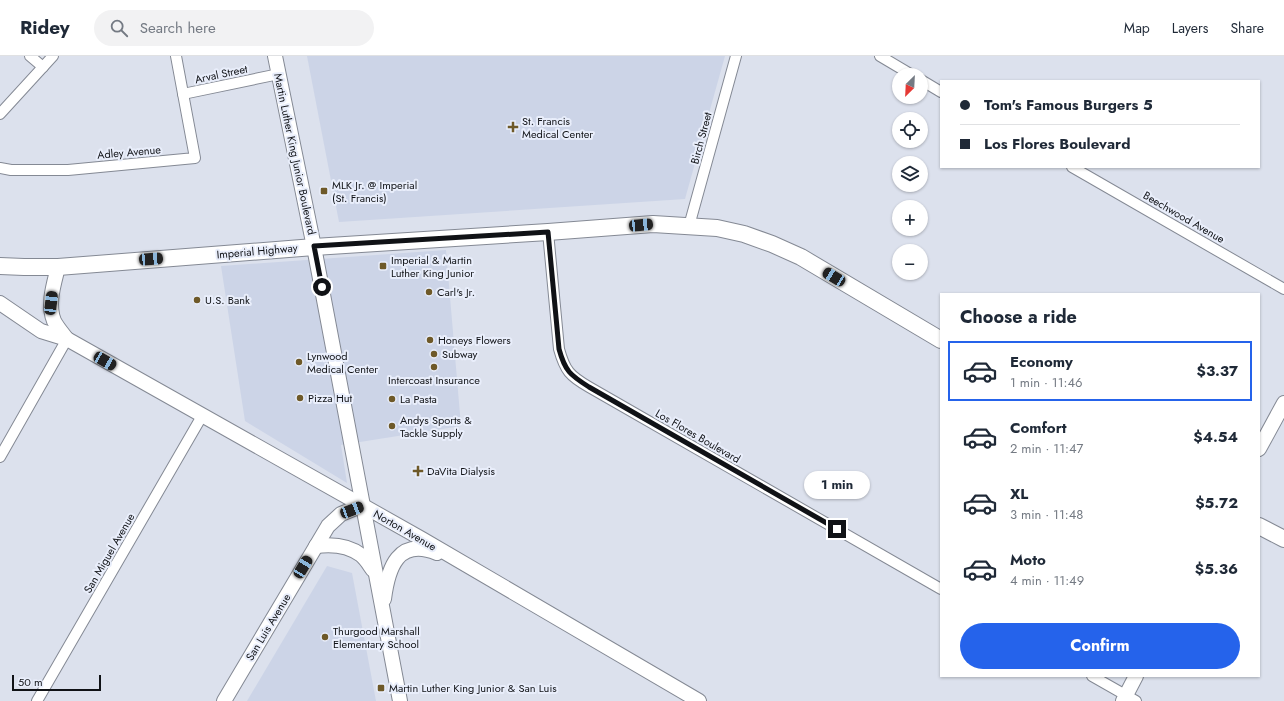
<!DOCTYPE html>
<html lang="en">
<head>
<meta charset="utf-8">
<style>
  :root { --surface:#fff; --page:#f2f2f3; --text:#1f2937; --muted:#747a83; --line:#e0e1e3; --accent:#2563eb }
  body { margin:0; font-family:Jost,sans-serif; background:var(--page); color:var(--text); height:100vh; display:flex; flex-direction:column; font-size:15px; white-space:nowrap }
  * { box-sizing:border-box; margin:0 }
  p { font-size:13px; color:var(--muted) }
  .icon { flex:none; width:22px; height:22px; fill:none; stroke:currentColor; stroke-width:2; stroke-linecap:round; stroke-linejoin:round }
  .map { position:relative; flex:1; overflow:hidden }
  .drawer { position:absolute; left:940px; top:237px; width:320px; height:384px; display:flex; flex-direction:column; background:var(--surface); border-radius:0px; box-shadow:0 1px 3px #0004 }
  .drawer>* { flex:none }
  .banner { position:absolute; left:940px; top:24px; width:320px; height:88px; border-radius:0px; box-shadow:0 1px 3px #0004; display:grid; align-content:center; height:88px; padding:0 20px; background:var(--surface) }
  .needle { width:26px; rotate:204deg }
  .buttons { position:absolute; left:892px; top:12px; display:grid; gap:8px }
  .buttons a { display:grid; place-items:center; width:36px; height:36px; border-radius:50%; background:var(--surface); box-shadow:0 1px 3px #0004; font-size:20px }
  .scale { position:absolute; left:12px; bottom:10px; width:89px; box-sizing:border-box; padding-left:4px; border:2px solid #101216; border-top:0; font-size:11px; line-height:14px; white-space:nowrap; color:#101216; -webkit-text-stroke:3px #e9eefb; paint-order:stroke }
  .end { position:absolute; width:18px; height:18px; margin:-9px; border:5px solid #101216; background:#fff; box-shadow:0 0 0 2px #fff }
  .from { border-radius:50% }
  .bubble { position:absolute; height:28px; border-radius:14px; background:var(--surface); box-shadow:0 1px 3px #0004; font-size:13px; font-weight:700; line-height:28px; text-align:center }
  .car { position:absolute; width:12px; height:24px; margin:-12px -6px; border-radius:5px; box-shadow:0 0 3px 1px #0007; background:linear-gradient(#222 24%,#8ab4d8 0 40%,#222 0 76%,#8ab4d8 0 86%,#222 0) }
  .banner b { display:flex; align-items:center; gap:14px; height:38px; font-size:15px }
  .banner b+b { border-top:1px solid var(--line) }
  .banner i { width:10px; height:10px; background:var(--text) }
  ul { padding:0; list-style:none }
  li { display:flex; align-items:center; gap:12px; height:60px; margin:0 8px 6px; padding:0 12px; border:2px solid transparent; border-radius:0px }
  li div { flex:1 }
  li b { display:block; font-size:15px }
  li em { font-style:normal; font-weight:700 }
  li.active { border-color:var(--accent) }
  li>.icon { width:36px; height:36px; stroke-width:1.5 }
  h2 { padding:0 20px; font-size:18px; line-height:48px }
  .button { display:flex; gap:8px; margin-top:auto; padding:8px 20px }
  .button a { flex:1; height:46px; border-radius:24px; background:var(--accent); color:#fff; font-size:16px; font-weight:700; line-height:46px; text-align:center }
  header { display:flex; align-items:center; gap:24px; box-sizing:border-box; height:56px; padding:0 20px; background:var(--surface); border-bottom:1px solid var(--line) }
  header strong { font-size:19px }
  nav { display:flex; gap:22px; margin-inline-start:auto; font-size:14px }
  .search { width:280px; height:36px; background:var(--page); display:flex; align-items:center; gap:10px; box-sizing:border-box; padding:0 14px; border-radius:22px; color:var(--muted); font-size:15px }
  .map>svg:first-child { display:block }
</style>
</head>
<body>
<header>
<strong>Ridey</strong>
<div class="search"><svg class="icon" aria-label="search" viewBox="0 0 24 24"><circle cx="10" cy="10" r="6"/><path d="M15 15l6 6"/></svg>Search here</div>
<nav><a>Map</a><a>Layers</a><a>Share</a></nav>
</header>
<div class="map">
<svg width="1284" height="645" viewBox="0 0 1284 645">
  <rect width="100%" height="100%" fill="#dce1ed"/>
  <g fill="#ccd4e7">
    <path d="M 307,0 L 725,0 L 685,143 L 339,166 Z"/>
    <path d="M 446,194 L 461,370 L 341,389 L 347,427 L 245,365 L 221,210 Z"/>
    <path d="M 327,510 L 352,517 L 376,645 L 247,645 Z"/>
  </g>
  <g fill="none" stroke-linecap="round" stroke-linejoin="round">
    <defs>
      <g id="street">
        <path d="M 30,0 L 43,11"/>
        <path d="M 880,0 L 912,19"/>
        <path d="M 921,24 L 941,36"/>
        <path d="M 183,38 L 279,18"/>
        <path d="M 0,58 L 53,0"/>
        <path d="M 1072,111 L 1284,233"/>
        <path d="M 0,112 L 11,114 L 68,114 L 195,102 L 176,0"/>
        <path d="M 689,170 L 736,0"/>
        <path d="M 548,176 L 559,293 C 565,315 570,320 589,331 L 941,533"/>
        <path d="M 0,401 L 67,283"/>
        <path d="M 1092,620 L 1136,645"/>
        <path d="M 37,645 L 202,360"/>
      </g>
      <g id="secondary">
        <path d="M 275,0 L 314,191 L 400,645"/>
        <path d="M 58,211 C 54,228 47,248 54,265 C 57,271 63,278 67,283"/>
        <path d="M 0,247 L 41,275 L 67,283 L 422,483 L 699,645"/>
        <path d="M 1259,393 L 1284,347"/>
        <path d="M 316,490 C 331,488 348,489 361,499 C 366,503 370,510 373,514"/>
        <path d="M 384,543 C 388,512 398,481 437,497"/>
        <path d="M 224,645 L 328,470 L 341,458 L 363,449"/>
        <path d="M 1123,645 L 1136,620"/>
      </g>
      <g id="primary">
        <path d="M 0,210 L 24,211 L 58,211 L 314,191 L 548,176 L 653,168 L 717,172 L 744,178 L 772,188 L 801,201 L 941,284"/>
        <path d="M 1259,470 L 1284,483"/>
      </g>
    </defs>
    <use href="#street" stroke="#848994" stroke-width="12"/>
    <use href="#secondary" stroke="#848994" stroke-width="16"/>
    <use href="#primary" stroke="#848994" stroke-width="18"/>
    <use href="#street" stroke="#fff" stroke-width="10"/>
    <use href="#secondary" stroke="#fff" stroke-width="14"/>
    <use href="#primary" stroke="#fff" stroke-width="16"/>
  </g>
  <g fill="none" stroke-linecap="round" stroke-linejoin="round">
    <path stroke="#101216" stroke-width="5" d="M 322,231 L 314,190 L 548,176 L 559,293 C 565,315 570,319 589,331 L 837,473"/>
  </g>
  <g fill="#6e5928" stroke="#e9eefb" stroke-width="1.5">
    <path d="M511 65h4v4h4v4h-4v4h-4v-4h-4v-4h4z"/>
    <rect x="320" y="131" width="8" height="8" rx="2"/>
    <rect x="379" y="206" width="8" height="8" rx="2"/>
    <circle cx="429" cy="236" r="4"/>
    <circle cx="197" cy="244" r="4"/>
    <circle cx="430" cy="284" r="4"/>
    <circle cx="434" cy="298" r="4"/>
    <circle cx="299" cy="306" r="4"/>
    <circle cx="434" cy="311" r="4"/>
    <circle cx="300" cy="342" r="4"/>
    <circle cx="392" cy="343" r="4"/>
    <circle cx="392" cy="370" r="4"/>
    <path d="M416 409h4v4h4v4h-4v4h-4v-4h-4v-4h4z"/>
    <circle cx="325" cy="581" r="4"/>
    <rect x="377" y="628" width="8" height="8" rx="2"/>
  </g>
  <g text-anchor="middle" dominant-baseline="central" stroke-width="4" stroke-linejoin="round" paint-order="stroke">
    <g font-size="11" fill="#101216" stroke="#e9eefb">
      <text transform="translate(221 18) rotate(-12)">Arval Street</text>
      <text transform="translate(701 82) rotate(-75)">Birch Street</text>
      <text transform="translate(129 96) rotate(-5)">Adley Avenue</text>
      <text transform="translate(295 98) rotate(78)">Martin Luther King Junior Boulevard</text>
      <text transform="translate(1184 161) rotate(30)">Beechwood Avenue</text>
      <text transform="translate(257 195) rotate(-5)">Imperial Highway</text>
      <text transform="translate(698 380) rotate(30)">Los Flores Boulevard</text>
      <text transform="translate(405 474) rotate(30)">Norton Avenue</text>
      <text transform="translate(109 497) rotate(-60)">San Miguel Avenue</text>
      <text transform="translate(268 571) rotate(-59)">San Luis Avenue</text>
    </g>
    <g font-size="11" fill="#101216" stroke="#e9eefb" text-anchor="start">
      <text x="522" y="65">St. Francis<tspan x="522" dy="13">Medical Center</tspan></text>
      <text x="332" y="129">MLK Jr. @ Imperial<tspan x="332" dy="13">(St. Francis)</tspan></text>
      <text x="391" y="204">Imperial &amp; Martin<tspan x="391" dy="13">Luther King Junior</tspan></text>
      <text x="437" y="236">Carl's Jr.</text>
      <text x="205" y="244">U.S. Bank</text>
      <text x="438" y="284">Honeys Flowers</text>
      <text x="442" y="298">Subway</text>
      <text x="307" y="300">Lynwood<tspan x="307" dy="13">Medical Center</tspan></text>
      <text x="434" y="324" text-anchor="middle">Intercoast Insurance</text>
      <text x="308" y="342">Pizza Hut</text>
      <text x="400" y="343">La Pasta</text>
      <text x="400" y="364">Andys Sports &amp;<tspan x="400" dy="13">Tackle Supply</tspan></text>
      <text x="427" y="415">DaVita Dialysis</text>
      <text x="333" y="575">Thurgood Marshall<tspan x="333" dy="13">Elementary School</tspan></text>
      <text x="389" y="632">Martin Luther King Junior &amp; San Luis</text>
    </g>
  </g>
</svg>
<div class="buttons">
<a><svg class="needle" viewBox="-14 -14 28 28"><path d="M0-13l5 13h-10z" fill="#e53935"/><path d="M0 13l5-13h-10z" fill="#747a83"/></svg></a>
<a><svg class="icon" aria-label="locate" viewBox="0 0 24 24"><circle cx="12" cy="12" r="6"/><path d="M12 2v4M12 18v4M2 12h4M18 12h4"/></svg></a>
<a><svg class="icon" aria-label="layers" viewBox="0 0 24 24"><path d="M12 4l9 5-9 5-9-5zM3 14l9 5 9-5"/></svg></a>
<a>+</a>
<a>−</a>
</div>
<div class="scale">50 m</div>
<i class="end from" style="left:322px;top:231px"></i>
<i class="end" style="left:837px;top:473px"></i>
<div class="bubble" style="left:804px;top:415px;width:66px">1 min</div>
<i class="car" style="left:641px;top:169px;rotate:85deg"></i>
<i class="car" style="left:151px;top:203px;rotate:86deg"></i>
<i class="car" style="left:834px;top:221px;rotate:301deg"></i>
<i class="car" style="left:51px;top:247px;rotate:7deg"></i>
<i class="car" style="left:105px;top:305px;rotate:120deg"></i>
<i class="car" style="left:352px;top:454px;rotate:69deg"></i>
<i class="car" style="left:303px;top:511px;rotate:31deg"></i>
<div class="banner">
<b><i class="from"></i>Tom's Famous Burgers 5</b>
<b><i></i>Los Flores Boulevard</b>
</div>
<section class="drawer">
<h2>Choose a ride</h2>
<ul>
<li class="active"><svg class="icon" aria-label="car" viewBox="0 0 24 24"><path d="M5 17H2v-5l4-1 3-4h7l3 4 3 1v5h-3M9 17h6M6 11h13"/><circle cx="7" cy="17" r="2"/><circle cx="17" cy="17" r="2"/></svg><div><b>Economy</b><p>1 min · 11:46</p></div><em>$3.37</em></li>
<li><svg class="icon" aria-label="car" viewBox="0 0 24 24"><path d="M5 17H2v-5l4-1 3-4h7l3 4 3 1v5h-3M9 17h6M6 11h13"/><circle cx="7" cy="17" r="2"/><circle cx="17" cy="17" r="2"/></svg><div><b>Comfort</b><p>2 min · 11:47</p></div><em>$4.54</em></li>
<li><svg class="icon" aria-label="car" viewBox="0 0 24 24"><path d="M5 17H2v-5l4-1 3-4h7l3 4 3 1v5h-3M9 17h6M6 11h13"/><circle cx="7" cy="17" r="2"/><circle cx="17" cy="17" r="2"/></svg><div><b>XL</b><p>3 min · 11:48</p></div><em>$5.72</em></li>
<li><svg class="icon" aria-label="car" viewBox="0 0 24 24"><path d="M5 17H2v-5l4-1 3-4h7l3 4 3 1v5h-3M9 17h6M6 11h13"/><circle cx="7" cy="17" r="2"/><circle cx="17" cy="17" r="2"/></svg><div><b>Moto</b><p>4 min · 11:49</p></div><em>$5.36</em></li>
</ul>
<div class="button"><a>Confirm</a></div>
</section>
</div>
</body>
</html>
